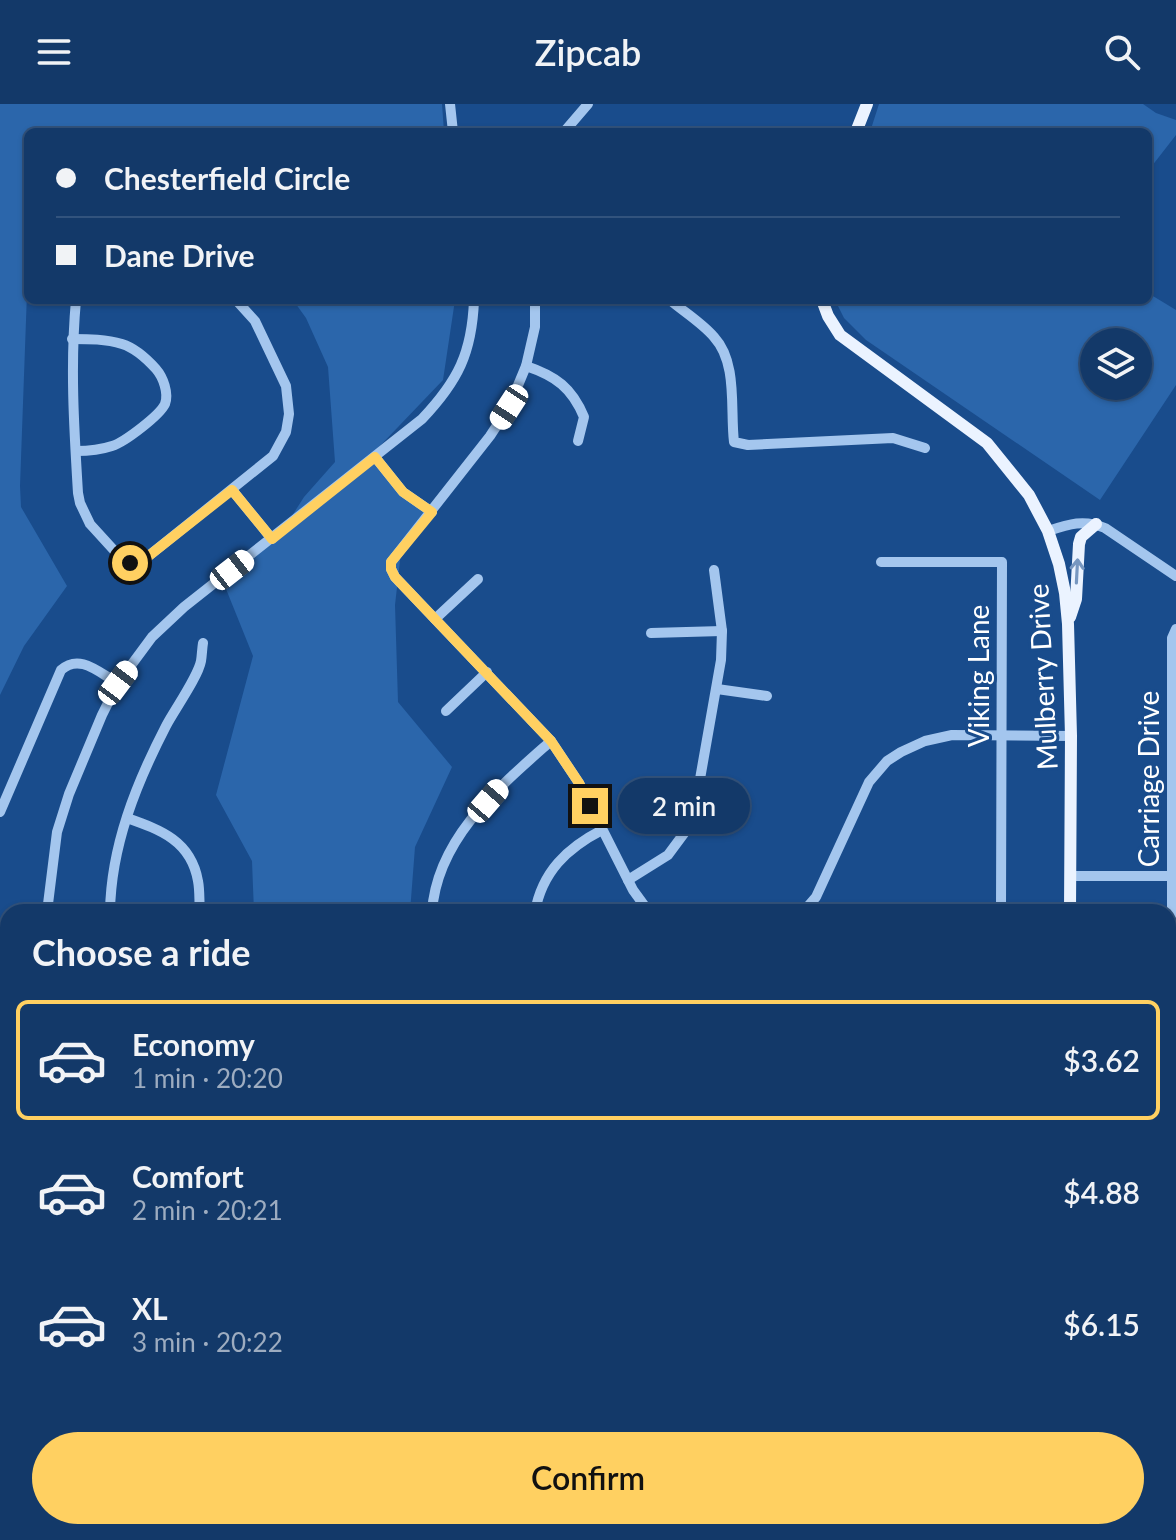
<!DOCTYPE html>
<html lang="en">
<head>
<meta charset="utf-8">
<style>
  :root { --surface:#133969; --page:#204471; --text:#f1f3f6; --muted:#9dacc0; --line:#32537d; --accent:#ffd061 }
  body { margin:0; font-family:Lato,sans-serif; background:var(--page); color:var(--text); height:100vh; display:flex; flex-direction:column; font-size:30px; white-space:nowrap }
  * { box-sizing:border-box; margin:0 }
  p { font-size:26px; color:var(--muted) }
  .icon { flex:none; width:44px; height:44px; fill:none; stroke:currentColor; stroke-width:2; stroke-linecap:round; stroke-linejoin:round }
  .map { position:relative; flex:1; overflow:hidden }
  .panel { position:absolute; left:0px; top:800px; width:1176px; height:636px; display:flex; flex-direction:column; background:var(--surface); border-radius:24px 24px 0 0; box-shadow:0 2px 6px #0004,0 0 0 2px var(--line) }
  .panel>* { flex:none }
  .hud { position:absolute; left:24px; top:24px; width:1128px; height:176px; border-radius:12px; box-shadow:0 2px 6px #0004,0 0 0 2px var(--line); display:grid; align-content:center; height:176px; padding:0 32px; background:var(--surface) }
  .buttons { position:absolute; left:1080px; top:224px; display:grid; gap:16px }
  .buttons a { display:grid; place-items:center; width:72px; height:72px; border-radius:50%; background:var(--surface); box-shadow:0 2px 6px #0004,0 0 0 2px var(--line); font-size:40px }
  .end { position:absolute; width:36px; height:36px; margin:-18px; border:10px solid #ffd061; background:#111; box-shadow:0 0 0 4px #111 }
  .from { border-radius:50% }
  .bubble { position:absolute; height:56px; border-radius:28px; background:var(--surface); box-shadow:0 2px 6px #0004,0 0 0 2px var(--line); font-size:26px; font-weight:600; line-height:56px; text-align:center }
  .car { position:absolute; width:24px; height:48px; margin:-24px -12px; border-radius:10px; box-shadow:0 0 6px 2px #0007; background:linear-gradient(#fff 24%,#345 0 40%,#fff 0 76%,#345 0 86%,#fff 0) }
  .hud b { display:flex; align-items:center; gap:28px; height:76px; font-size:30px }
  .hud b+b { border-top:2px solid var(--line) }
  .hud i { width:20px; height:20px; background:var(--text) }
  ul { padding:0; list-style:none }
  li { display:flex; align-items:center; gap:24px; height:120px; margin:0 16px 12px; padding:0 16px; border:4px solid transparent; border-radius:12px }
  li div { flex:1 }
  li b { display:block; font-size:30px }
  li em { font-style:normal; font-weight:600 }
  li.selected { border-color:var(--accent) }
  li>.icon { width:72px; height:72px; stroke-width:1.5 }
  h2 { padding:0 32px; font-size:36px; line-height:96px }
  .primary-button { display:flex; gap:16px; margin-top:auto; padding:16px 32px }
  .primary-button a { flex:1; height:92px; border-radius:48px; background:var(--accent); color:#111; font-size:32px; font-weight:600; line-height:92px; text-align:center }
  header { display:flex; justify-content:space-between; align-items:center; height:104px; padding:0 32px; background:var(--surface); font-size:36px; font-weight:600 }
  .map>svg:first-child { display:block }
</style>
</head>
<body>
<header><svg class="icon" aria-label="menu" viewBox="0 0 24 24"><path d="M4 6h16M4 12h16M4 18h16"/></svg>Zipcab<svg class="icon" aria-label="search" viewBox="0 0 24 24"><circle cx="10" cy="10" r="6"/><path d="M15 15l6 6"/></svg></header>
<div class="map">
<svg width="1176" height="1436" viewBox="0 0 1176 1436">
  <rect width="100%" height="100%" fill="#194c8c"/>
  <g fill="#2b66ab" fill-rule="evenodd">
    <path d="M 0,0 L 442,0 L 444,28 L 28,28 L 28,75 L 24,86 L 28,112 L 28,161 L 20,382 L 21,403 L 67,482 L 24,542 L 0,591 Z"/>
    <path d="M 879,0 L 1143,0 L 1156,9 L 1176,16 L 1176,31 L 1148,67 L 1148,28 L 870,28 Z"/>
    <path d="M 1148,189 L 1176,206 L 1176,281 L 1100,396 L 866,236 L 844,214 L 835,196 L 1148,196 ZM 1094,238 L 1138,238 L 1138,282 L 1094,282 Z"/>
    <path d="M 293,196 L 455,196 L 443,276 L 354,369 L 375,353 L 399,383 L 431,408 L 401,448 L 395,501 L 398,598 L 452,663 L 415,743 L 410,808 L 254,808 L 252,757 L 216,691 L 253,552 L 224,480 L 283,426 L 304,393 L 335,358 L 328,263 L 306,214 Z"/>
    <rect x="1168" y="1211" width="8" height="145"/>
  </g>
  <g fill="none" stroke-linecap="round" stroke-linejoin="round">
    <g stroke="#a4c6ee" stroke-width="10">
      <path d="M 450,0 L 453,28"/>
      <path d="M 564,28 L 588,0"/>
      <path d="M 76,196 C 70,261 74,324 78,389 L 80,399 L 90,420 L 121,454 L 130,459 L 141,458 L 273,352 L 286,328 L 289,310 L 286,282 L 255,217 L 236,196"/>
      <path d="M 535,196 L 535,223 L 526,262 L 509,303 L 490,332 L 391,458 L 391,465 L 395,473 L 551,637 L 579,679 L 633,786 L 649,808"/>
      <path d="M 670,196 C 684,208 702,219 714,233 C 738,259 730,305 734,338 L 748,341 L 893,334 L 925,344"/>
      <path d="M 72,235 C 89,235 106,235 122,240 C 135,244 147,255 156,265 C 163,273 169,289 165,300 C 160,311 125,338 112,342 C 100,346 88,347 76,347"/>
      <path d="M 526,262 C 556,272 572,284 584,313 L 578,337"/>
      <path d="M 375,353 L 403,388 L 432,408"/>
      <path d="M 232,386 L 272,435"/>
      <path d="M 1048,427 C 1069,420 1084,415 1105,424 L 1176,472"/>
      <path d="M 881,458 L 1002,458 L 1001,808"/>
      <path d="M 435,515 L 478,475"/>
      <path d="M 651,529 L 722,527"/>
      <path d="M 717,585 L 767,592"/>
      <path d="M 446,607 L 487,568"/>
      <path d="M 0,708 L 61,566 C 80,549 99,569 118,579"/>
      <path d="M 127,714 C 161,726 191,737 198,777 C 200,787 199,798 200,808"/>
      <path d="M 1070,772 L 1176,772"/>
      <path d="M 628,776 L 668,751 L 688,724 L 697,692 L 721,556 L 722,527 L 714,466"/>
      <path d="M 47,808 L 57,728 L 69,690 L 102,611 L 118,579 L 152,533 L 184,503 L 422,315 C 458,277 472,249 474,196"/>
      <path d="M 110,808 C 111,742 136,680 166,622 C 175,605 198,573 201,557 C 202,551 202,545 203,539"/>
      <path d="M 432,808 C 437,734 499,683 551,637"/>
      <path d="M 535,808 C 542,768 567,744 602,726"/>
      <path d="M 803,808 L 816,793 L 869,678 L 887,657 L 901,648 L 925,637 L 952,631 L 1071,632"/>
      <path d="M 1168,824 L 1172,811 L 1172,534 L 1176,525"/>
      <path d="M 1168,1032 L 1172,1047 L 1170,1088"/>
      <path d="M 0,1069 L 8,1072"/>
      <path d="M 1168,1202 L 1176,1202"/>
      <path d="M 0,1262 L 8,1176"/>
      <path d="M 1168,1364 L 1176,1364"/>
      <path d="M 411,1436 L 417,1428"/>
      <path d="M 493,1436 L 498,1433 L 505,1436"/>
    </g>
    <g stroke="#ebf3ff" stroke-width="12">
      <path d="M 856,28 L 867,0"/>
      <path d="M 822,196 L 828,212 L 840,231 L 987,339 L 1029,391 L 1048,427 L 1059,460 L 1065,489 L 1068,520 L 1071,632 L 1070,808"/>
      <path d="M 1070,513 L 1076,495 L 1079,440 L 1081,433 L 1096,420"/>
      <path d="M 77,1436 C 119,1431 164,1423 205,1436"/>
      <path d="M 1063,1436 L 1064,1428"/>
    </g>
  </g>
  <defs><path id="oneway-shaft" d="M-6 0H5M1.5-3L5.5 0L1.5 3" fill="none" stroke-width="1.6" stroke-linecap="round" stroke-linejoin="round" transform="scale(2)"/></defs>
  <use stroke="#7797c0" href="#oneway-shaft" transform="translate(1077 467) rotate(-87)"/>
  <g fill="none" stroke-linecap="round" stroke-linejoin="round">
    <path stroke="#ffd061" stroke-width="10" d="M 130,459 L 141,458 L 232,386 L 272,435 L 375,353 L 403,388 L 432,408 L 391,458 L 391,465 L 395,473 L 551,637 L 579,679 L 590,702"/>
  </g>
  <g text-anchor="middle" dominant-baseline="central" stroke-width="6" stroke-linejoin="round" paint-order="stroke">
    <g font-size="28" fill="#fff" stroke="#194c8c">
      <text transform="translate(978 572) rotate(-90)">Viking Lane</text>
      <text transform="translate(1042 573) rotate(-93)">Mulberry Drive</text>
      <text transform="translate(1148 675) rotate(-90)">Carriage Drive</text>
    </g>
  </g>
</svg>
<div class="buttons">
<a><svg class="icon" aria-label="layers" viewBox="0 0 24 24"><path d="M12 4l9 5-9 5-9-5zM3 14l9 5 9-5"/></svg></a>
</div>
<i class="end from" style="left:130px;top:459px"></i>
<i class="end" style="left:590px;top:702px"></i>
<div class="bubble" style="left:618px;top:674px;width:132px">2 min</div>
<i class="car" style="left:509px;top:303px;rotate:213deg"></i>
<i class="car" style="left:232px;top:466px;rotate:52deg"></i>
<i class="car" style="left:118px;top:579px;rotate:37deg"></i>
<i class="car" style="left:488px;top:697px;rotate:41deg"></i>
<div class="hud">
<b><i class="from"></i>Chesterfield Circle</b>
<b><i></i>Dane Drive</b>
</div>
<section class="panel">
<h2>Choose a ride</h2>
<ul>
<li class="selected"><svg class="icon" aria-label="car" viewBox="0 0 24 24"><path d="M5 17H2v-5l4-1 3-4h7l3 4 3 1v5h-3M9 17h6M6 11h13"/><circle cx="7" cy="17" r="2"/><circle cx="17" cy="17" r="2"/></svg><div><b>Economy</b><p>1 min · 20:20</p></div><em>$3.62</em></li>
<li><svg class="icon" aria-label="car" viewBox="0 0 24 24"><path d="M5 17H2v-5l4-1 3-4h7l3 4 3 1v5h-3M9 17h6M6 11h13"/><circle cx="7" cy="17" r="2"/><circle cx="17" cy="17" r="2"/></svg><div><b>Comfort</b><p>2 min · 20:21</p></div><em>$4.88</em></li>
<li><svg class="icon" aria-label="car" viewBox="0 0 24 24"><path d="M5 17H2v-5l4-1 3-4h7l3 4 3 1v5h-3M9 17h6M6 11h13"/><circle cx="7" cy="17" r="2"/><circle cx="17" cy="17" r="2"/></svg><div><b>XL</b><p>3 min · 20:22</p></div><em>$6.15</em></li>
</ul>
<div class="primary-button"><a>Confirm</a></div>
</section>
</div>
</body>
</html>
